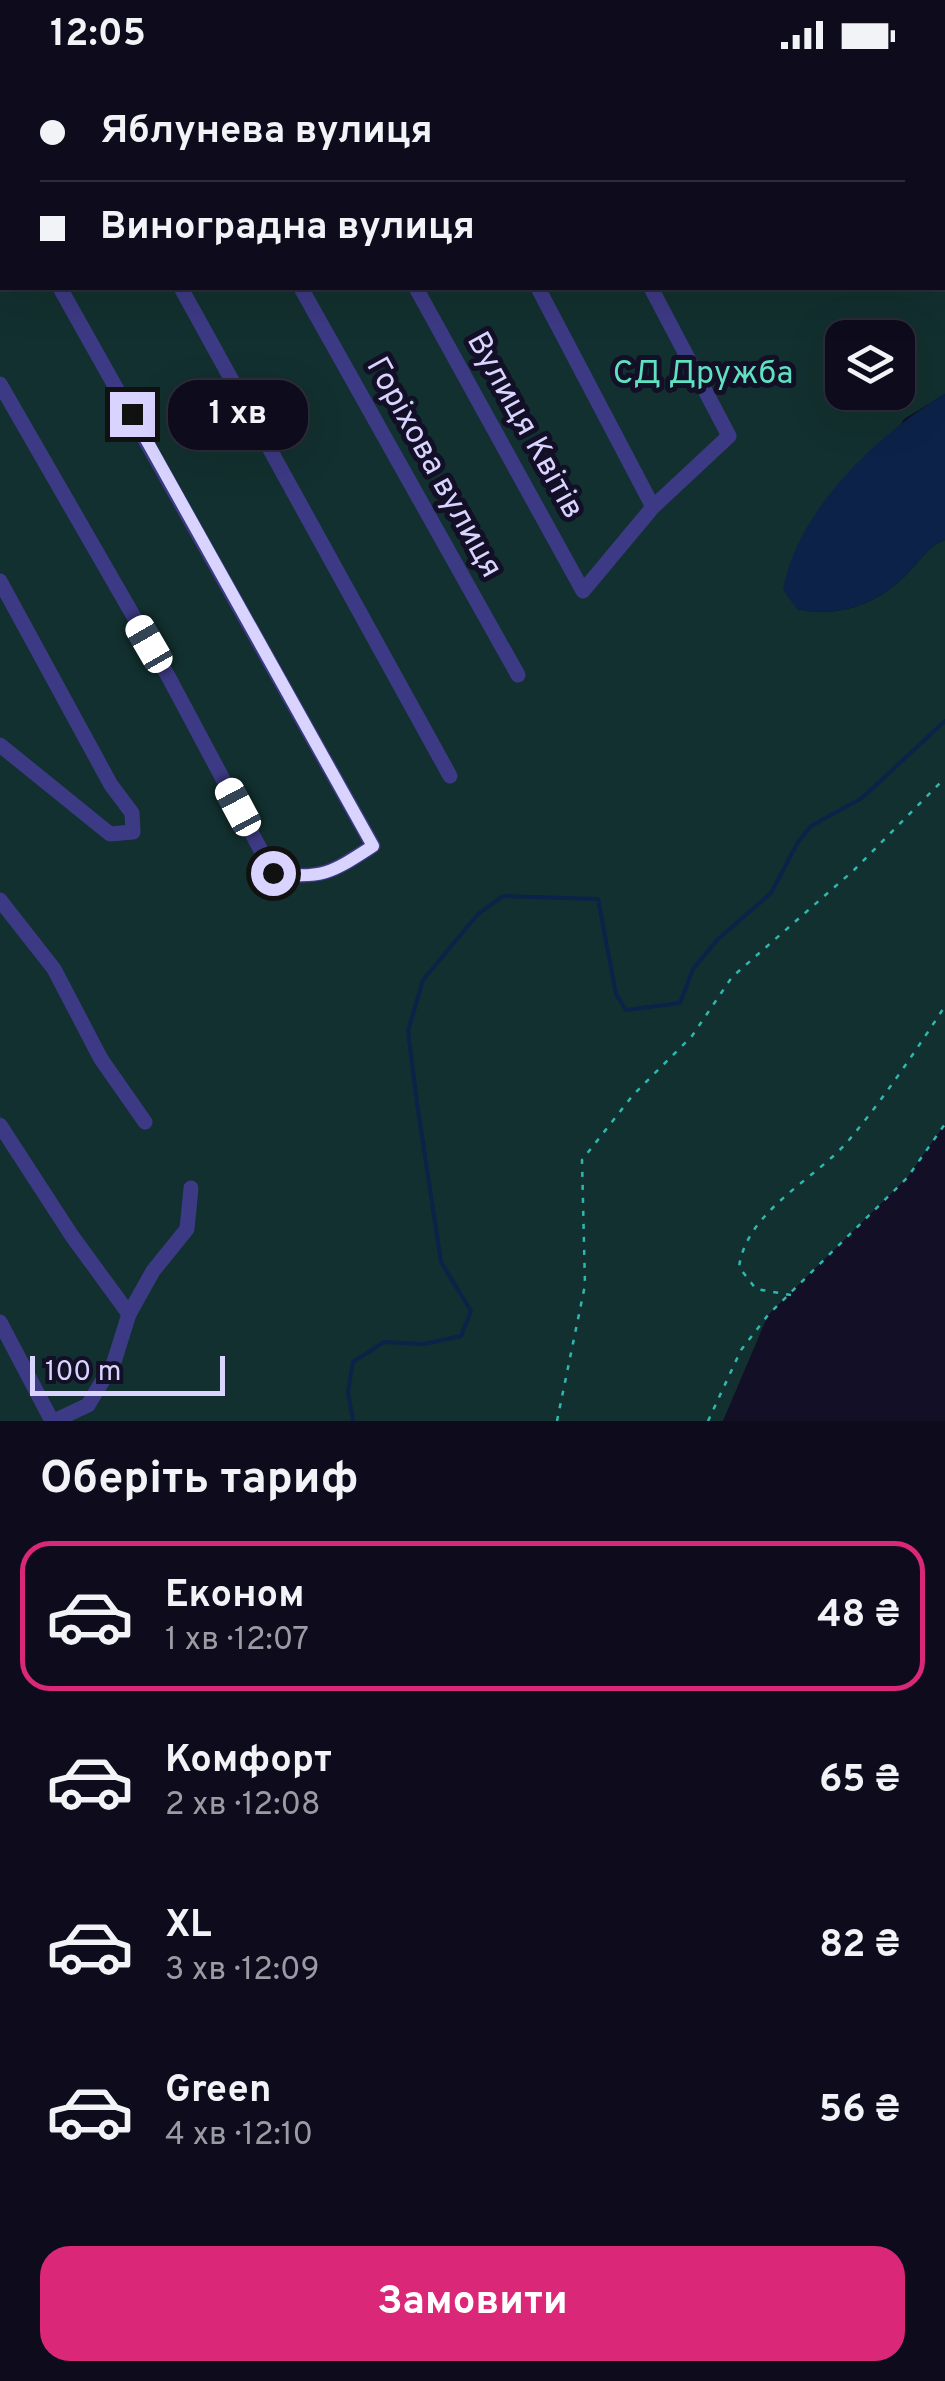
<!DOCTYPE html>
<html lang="uk">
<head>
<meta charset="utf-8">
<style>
  :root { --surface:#0e0b1c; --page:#1c1929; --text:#f1f3f6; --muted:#9b9ba3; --line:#2e2b3b; --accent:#db2777 }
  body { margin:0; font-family:Overpass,sans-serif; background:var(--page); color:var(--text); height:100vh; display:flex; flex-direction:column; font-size:38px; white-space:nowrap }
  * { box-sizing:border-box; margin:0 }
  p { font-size:32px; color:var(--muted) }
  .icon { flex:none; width:55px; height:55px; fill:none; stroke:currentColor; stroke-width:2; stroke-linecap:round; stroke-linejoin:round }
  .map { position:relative; height:1351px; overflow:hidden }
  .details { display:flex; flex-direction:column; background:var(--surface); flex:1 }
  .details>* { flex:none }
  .guide { position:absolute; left:0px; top:0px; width:945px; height:220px; box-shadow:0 10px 40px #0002,0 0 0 2px var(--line); display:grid; align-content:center; height:220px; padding:0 40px; background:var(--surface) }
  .controls { position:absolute; left:825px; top:250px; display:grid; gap:20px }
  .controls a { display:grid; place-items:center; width:90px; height:90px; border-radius:20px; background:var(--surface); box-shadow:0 10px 40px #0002,0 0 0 2px var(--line); font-size:50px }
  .scale { position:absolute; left:30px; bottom:25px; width:195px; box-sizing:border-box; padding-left:10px; border:5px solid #d9d4ff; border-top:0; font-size:28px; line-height:35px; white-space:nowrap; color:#d9d4ff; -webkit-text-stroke:8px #130f26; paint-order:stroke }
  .end { position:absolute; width:45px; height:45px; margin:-22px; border:12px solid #d9d4ff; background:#111; box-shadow:0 0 0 5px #111 }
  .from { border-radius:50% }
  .bubble { position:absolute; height:70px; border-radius:30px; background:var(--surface); box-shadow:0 10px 40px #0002,0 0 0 2px var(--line); font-size:32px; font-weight:700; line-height:70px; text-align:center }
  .car { position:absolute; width:30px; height:60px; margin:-30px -15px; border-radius:12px; box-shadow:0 0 8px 2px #0007; background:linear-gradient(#fff 24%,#345 0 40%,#fff 0 76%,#345 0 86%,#fff 0) }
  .guide b { display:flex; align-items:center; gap:35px; height:95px; font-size:38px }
  .guide b+b { border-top:2px solid var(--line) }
  .guide i { width:25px; height:25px; background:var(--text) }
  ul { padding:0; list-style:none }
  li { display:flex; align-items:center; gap:30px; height:150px; margin:0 20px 15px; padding:0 20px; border:5px solid transparent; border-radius:30px }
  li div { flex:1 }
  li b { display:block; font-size:38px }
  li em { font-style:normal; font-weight:700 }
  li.selected { border-color:var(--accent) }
  li>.icon { width:90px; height:90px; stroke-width:1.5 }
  h2 { padding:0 40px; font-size:45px; line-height:120px }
  .action { display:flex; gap:20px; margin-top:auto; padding:20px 40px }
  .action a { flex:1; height:115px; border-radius:30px; background:var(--accent); color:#fff; font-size:40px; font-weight:700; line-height:115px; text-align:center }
  .status { display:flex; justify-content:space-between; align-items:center; height:70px; padding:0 50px; background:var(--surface); direction:ltr }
  .status svg { height:28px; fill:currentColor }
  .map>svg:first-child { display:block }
</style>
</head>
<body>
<div class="status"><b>12:05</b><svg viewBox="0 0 49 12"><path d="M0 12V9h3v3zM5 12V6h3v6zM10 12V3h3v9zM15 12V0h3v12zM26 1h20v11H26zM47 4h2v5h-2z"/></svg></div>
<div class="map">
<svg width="945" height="1351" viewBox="0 0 945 1351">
  <rect width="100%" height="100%" fill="#130f26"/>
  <path fill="#12302f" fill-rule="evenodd" d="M 0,0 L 945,0 L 945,324 L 904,349 L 797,539 C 840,549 880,533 910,501 C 921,489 930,475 945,470 L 945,1054 L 907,1108 L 768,1245 L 723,1351 L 0,1351 ZM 2,2 L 942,2 L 942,218 L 2,218 ZM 842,268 L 898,268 L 898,322 L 842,322 Z"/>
  <path fill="#0c2248" d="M 945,324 L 945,470 C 930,475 921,489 910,501 C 880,533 840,549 797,539 L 783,520 C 797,440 878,364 945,324 Z"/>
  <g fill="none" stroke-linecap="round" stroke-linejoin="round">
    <path stroke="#0c2248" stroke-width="4" d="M 353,1351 L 348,1322 L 353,1292 L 384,1272 L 424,1274 L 461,1266 L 471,1241 L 441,1192 L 417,1033 L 408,961 L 423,910 L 478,844 L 503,826 L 598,829 L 616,924 L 626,940 L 680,933 L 693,899 L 717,870 L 771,823 L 798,772 L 811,756 L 862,728 L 945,651"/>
    <g stroke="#2fb8b0" stroke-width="2.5" stroke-dasharray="5 8" stroke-linecap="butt">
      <path d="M 791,1225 L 756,1219 L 739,1197 C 747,1140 815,1110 849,1070 C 884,1028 915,982 945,936"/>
      <path d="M 557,1351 L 585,1215 L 582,1090 L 633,1025 L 692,966 L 732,907 L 854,800 L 945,708"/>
      <path d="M 708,1351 L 741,1280 L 768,1245 L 907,1108 L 945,1054"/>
    </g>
    <g stroke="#3d3a85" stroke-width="15">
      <path d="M 60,0 L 61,2"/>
      <path d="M 177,0 L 178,2"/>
      <path d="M 297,0 L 298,2"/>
      <path d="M 417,0 L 419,2"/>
      <path d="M 532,0 L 533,2"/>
      <path d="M 655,0 L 656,2"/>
      <path d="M 769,0 L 770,2"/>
      <path d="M 880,0 L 882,2"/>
      <path d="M 0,113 L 2,118"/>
      <path d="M 181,218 L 450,706"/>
      <path d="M 301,218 L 518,605"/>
      <path d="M 416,218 L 583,521 L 653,437 L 729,366 L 651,218"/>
      <path d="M 538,218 L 653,437"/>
      <path d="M 0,314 L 168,606 L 273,803 C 322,810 332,802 373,776 L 60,218"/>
      <path d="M 0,511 L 111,715 L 132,743 L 133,762 L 110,764 L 0,675"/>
      <path d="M 0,830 L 54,899 L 101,989 L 145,1052"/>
      <path d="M 0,1055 L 72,1166 L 129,1244"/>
      <path d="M 0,1252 L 52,1351"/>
      <path d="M 54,1351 L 88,1335 L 114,1292 L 129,1244 L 153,1201 L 187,1159 L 191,1118"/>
    </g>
  </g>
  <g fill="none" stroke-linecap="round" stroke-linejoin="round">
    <path stroke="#d9d4ff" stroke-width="12" d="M 132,344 L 373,776 C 333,802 322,810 273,803"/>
  </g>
  <g text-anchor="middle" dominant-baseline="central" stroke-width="10" stroke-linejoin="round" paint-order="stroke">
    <g font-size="32" fill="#5fe0c0" stroke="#130f26">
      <text x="703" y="305">СД Дружба</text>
    </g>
    <g font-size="32" fill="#d9d4ff" stroke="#130f26">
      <text transform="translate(524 356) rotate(61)">Вулиця Квітів</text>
      <text transform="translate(433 398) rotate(61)">Горіхова вулиця</text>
    </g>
  </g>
</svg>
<div class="controls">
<a><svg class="icon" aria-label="layers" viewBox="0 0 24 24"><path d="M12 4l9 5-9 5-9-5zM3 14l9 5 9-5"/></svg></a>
</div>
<div class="scale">100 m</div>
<i class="end from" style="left:273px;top:803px"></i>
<i class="end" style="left:132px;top:344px"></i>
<div class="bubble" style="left:168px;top:310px;width:140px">1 хв</div>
<i class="car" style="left:149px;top:574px;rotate:330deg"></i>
<i class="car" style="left:238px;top:737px;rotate:332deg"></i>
<div class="guide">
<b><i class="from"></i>Яблунева вулиця</b>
<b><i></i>Виноградна вулиця</b>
</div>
</div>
<section class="details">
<h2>Оберіть тариф</h2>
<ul>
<li class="selected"><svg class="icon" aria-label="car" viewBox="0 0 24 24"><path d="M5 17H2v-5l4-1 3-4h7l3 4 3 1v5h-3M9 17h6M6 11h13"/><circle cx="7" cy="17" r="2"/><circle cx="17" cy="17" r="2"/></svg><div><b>Економ</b><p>1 хв · 12:07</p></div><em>48 ₴</em></li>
<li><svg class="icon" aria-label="car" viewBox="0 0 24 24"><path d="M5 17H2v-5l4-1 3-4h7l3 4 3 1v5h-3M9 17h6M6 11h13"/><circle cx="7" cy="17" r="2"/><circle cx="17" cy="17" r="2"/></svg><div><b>Комфорт</b><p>2 хв · 12:08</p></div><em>65 ₴</em></li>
<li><svg class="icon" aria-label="car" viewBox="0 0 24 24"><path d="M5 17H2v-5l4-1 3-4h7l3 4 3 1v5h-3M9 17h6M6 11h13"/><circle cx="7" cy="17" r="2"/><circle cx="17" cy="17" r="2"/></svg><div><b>XL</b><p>3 хв · 12:09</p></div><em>82 ₴</em></li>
<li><svg class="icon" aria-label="car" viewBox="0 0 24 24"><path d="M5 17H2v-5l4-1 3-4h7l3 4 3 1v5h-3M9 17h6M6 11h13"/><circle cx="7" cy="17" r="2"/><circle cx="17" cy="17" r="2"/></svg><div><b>Green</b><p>4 хв · 12:10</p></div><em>56 ₴</em></li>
</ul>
<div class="action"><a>Замовити</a></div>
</section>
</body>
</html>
